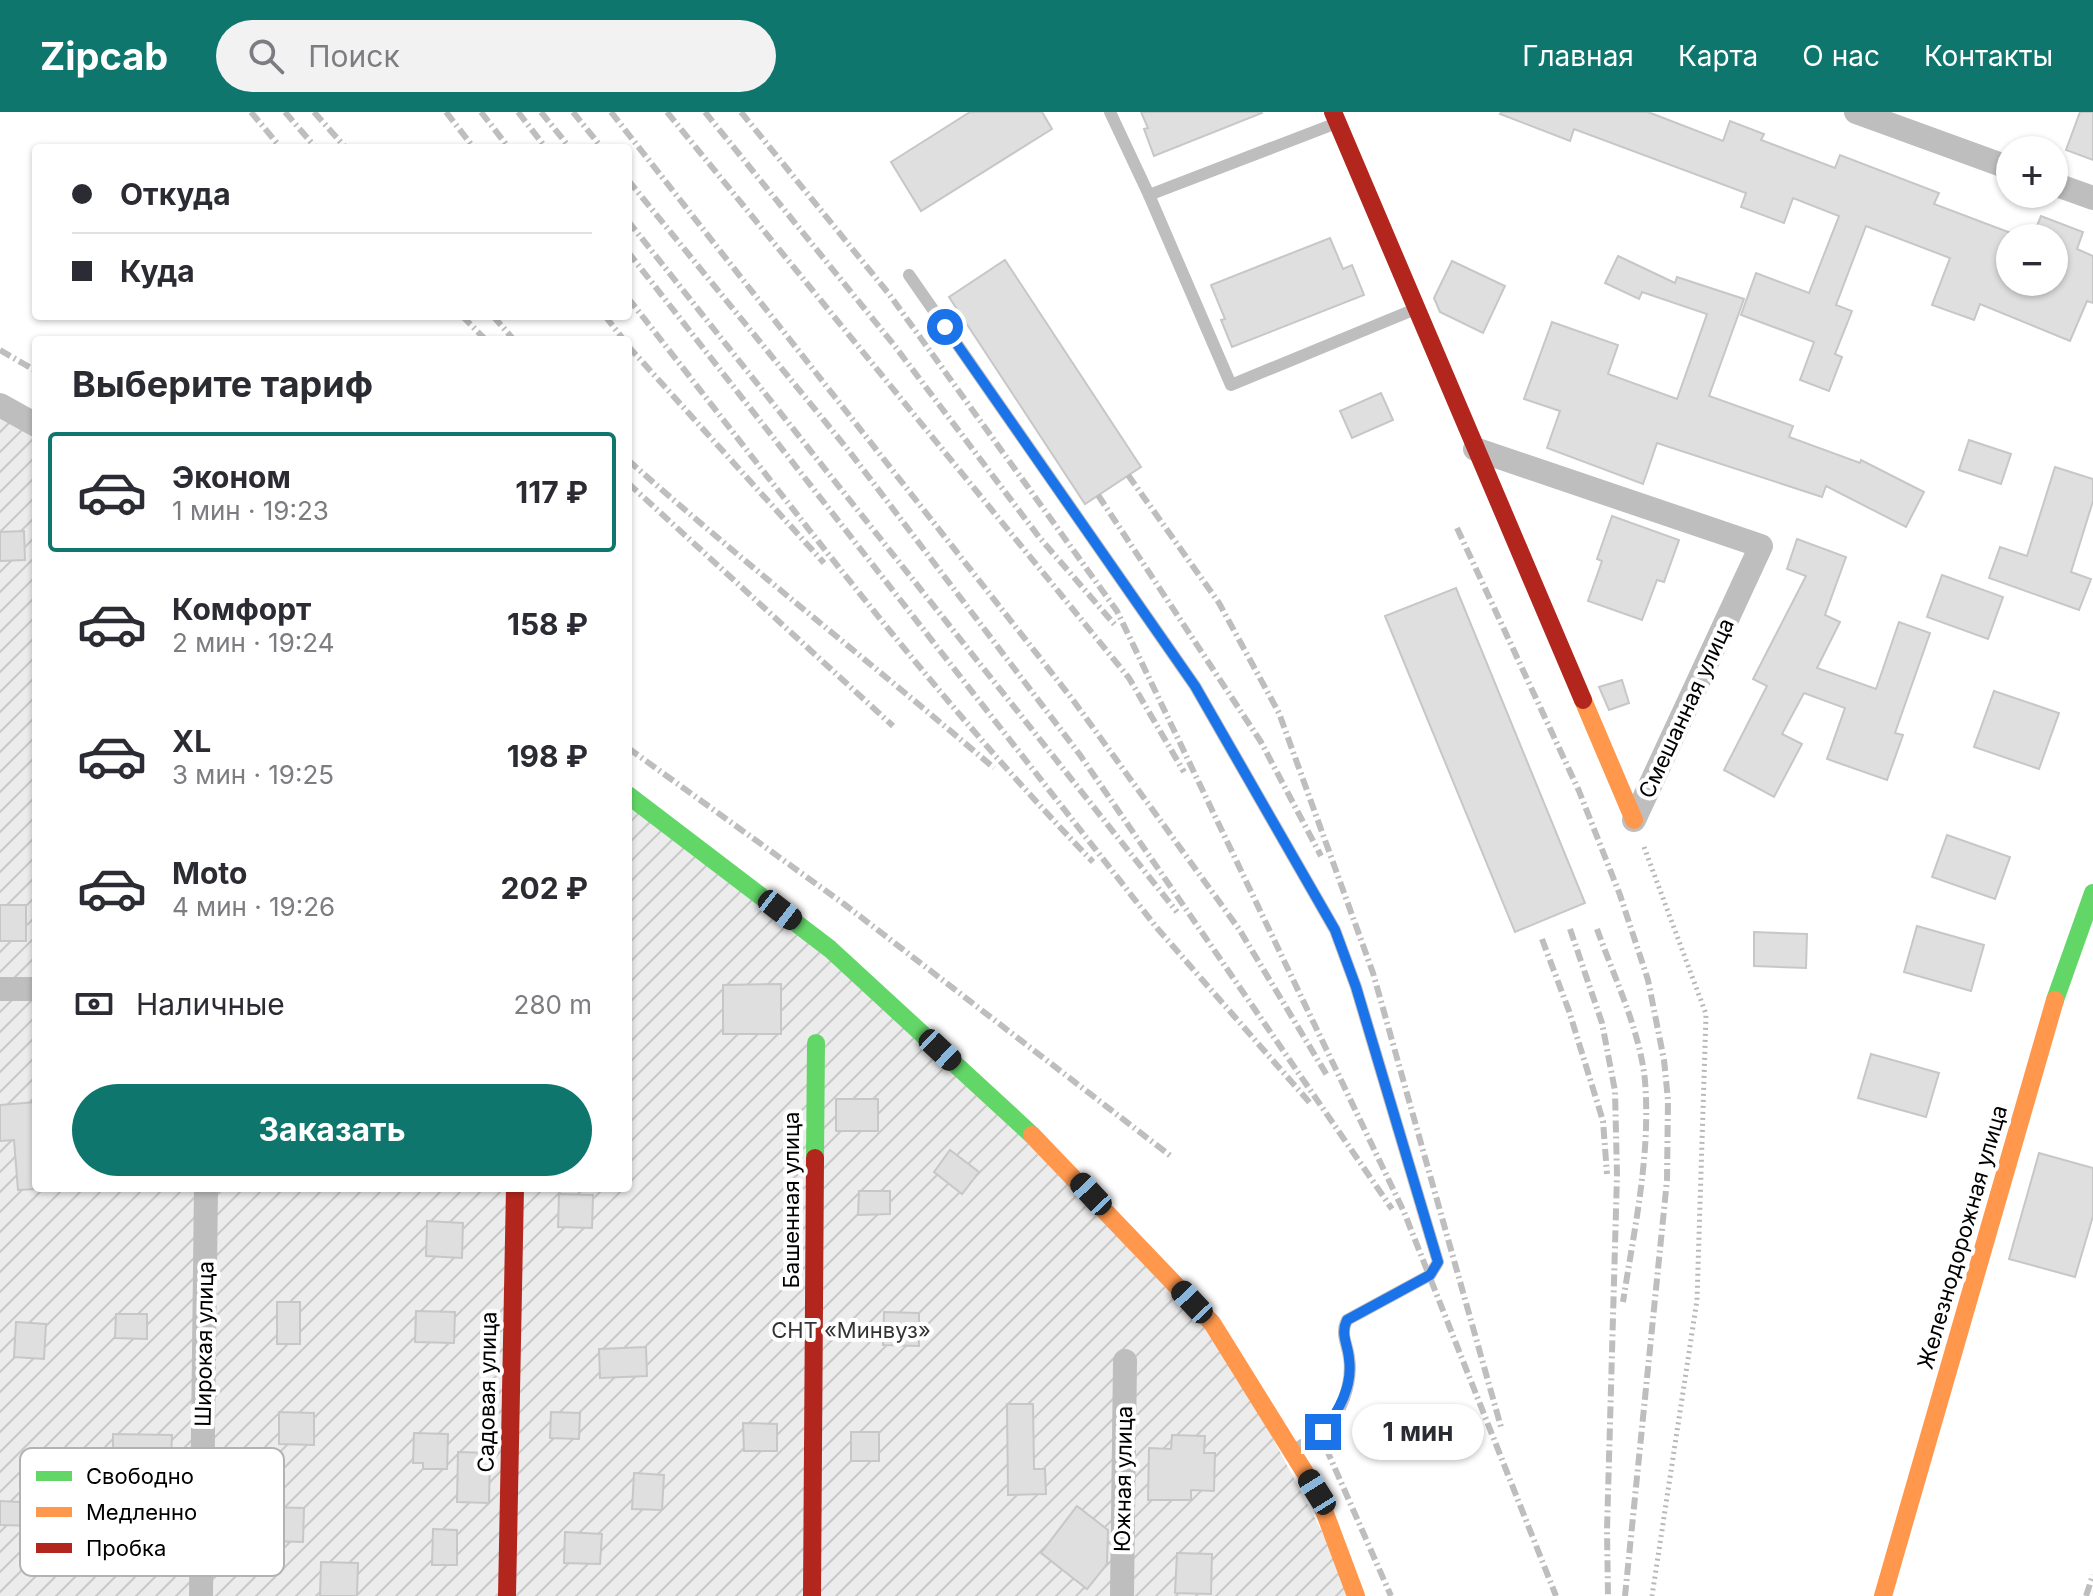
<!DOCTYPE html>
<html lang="ru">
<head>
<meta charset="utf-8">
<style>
  :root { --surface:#fff; --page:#f2f2f3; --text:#2b2b33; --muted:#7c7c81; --line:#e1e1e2; --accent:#0f766e }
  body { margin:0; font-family:Inter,sans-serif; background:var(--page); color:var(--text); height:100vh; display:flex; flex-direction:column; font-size:30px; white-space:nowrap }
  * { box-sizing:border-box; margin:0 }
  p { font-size:26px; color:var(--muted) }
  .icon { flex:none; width:44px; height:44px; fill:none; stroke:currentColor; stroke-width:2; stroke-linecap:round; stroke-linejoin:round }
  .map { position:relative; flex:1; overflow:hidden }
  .panel { position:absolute; left:32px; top:224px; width:600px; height:856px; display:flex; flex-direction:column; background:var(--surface); border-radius:8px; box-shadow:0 2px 6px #0004 }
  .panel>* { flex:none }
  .guide { position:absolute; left:32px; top:32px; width:600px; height:176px; border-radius:8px; box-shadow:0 2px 6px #0004; display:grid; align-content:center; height:176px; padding:0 40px; background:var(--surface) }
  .tools { position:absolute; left:1996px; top:24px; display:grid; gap:16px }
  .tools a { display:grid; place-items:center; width:72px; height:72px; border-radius:50%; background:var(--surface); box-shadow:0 2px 6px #0004; font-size:40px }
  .end { position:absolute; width:36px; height:36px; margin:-18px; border:10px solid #1a73e8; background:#fff; box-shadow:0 0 0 4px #fff }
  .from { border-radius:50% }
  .bubble { position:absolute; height:56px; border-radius:28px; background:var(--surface); box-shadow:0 2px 6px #0004; font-size:26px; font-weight:700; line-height:56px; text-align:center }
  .car { position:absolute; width:24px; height:48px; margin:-24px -12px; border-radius:10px; box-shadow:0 0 6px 2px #0007; background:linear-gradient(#222 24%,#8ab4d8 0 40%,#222 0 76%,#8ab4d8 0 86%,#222 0) }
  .guide b { display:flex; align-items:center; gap:28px; height:76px; font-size:30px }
  .guide b+b { border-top:2px solid var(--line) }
  .guide i { width:20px; height:20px; background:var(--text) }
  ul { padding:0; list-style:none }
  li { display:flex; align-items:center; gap:24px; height:120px; margin:0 16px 12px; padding:0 24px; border:4px solid transparent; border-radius:8px }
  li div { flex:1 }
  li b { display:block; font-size:30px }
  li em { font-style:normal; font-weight:700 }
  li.selected { border-color:var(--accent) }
  li>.icon { width:72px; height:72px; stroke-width:1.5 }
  h2 { padding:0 40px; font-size:36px; line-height:96px }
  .pay { display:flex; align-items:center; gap:20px; height:88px; padding:0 40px; font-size:30px }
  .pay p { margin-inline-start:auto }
  .cta { display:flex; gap:16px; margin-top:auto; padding:16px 40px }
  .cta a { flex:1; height:92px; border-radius:48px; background:var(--accent); color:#fff; font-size:32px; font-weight:700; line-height:92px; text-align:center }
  header { display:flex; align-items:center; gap:48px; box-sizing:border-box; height:112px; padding:0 40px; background:var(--accent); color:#fff }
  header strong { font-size:38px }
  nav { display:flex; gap:44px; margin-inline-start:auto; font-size:28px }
  .search { width:560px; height:72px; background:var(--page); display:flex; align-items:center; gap:20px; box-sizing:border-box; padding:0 28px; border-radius:44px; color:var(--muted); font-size:30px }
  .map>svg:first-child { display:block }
</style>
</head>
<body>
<header>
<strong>Zipcab</strong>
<div class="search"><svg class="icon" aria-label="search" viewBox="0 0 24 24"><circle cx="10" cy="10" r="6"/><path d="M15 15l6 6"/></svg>Поиск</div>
<nav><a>Главная</a><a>Карта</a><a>О нас</a><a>Контакты</a></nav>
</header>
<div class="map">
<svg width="2093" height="1484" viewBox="0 0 2093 1484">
  <defs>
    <pattern id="garden-furrows" width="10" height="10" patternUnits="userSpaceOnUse" patternTransform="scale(2)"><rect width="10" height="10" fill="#ececec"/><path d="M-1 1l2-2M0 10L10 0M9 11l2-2" fill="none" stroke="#c9c9c9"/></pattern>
  </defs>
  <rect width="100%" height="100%" fill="#fff"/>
  <path fill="url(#garden-furrows)" d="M 0,293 L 36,313 L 36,1076 L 628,1076 L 628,683 L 830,837 L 1212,1211 L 1356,1484 L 0,1484 Z"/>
  <g fill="#dfdfdf" stroke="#c7c7c7" stroke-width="2">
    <path d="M 970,0 L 1042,0 L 1052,17 L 921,99 L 891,50 Z"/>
    <path d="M 1141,0 L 1261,0 L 1262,1 L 1154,44 L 1144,17 L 1148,16 Z"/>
    <path d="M 1501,0 L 1648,0 L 1723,29 L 1730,9 L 1764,22 L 1761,28 L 1835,56 L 1840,43 L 1939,81 L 1934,92 L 2024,126 L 2010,126 L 2010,170 L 2054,170 L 2054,126 L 2032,126 L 2041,104 L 2083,120 L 2077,137 L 2093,144 L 2093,191 L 2087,189 L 2070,229 L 1980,192 L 1974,208 L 1932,193 L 1950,146 L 1866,114 L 1836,193 L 1852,199 L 1835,242 L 1842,245 L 1829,279 L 1800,268 L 1814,230 L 1741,203 L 1756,161 L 1809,181 L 1839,104 L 1793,86 L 1784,111 L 1741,95 L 1746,81 L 1574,17 L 1570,29 L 1500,2 Z"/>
    <path d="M 2080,0 L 2093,0 L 2093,48 L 2066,38 Z"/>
    <path d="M 1330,126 L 1343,157 L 1352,153 L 1364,183 L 1232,235 L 1221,208 L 1225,207 L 1211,173 Z"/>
    <path d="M 1618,144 L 1675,171 L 1677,165 L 1744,187 L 1709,284 L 1793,314 L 1789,325 L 1860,351 L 1861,348 L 1924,380 L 1906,415 L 1826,374 L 1822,385 L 1657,331 L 1643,372 L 1547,336 L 1560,299 L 1524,287 L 1552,210 L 1618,233 L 1608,262 L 1677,287 L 1707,202 L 1642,180 L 1639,187 L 1605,171 Z"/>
    <path d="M 1005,148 L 1141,355 L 1085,392 L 949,185 Z"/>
    <path d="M 1452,149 L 1505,174 L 1483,221 L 1440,200 L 1434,186 Z"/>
    <path d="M 1381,281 L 1393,308 L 1352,326 L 1340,299 Z"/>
    <path d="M 1969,328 L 2011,342 L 2001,372 L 1959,358 Z"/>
    <path d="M 2055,355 L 2093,367 L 2093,389 L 2071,460 L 2091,467 L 2079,498 L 1989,466 L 2000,435 L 2027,444 Z"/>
    <path d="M 1612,404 L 1679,428 L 1664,470 L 1657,468 L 1642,508 L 1588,489 L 1602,449 L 1597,447 Z"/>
    <path d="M 24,419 L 25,448 L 0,449 L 0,420 Z"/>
    <path d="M 1797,427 L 1846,445 L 1825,503 L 1840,510 L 1817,556 L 1876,577 L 1899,510 L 1930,521 L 1895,621 L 1903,623 L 1887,668 L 1827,647 L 1845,596 L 1804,581 L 1782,622 L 1802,632 L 1774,685 L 1724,658 L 1767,574 L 1753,567 L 1806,464 L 1787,457 Z"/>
    <path d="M 1942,463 L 2003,485 L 1988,527 L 1927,505 Z"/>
    <path d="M 1456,476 L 1585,791 L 1515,820 L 1385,504 Z"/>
    <path d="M 1622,568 L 1629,591 L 1609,598 L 1599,575 Z"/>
    <path d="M 1994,579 L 2059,601 L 2039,657 L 1974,635 Z"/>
    <path d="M 1947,723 L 2010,745 L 1995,787 L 1932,765 Z"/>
    <rect x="0" y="793" width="26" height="36"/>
    <path d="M 1917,814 L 1984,833 L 1971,879 L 1904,860 Z"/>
    <path d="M 1754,820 L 1807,822 L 1806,856 L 1754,854 Z"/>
    <path d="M 781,872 L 781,922 L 723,922 L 723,873 Z"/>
    <path d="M 1871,942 L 1939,961 L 1926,1005 L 1858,986 Z"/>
    <rect x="836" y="987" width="42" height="32"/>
    <path d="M 36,990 L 36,1077 L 18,1078 L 14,1028 L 0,1029 L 0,993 Z"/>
    <path d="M 950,1038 L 979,1060 L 962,1082 L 934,1060 Z"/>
    <path d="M 2039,1041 L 2093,1056 L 2093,1104 L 2075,1165 L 2009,1147 Z"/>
    <path d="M 859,1079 L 890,1079 L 890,1102 L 858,1103 Z"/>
    <path d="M 559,1082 L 593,1083 L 592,1116 L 558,1115 Z"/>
    <path d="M 427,1109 L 463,1111 L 462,1146 L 426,1144 Z"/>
    <rect x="277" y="1190" width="23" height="42"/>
    <path d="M 416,1199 L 455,1200 L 454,1231 L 415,1230 Z"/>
    <path d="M 884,1200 L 919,1201 L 919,1234 L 883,1233 Z"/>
    <path d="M 116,1202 L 147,1202 L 147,1227 L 115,1226 Z"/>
    <path d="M 16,1210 L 46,1212 L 44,1247 L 14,1245 Z"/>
    <path d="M 646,1235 L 647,1264 L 600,1266 L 599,1237 Z"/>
    <path d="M 1007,1292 L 1033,1292 L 1034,1357 L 1045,1357 L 1046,1382 L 1008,1383 Z"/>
    <path d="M 279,1300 L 314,1301 L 314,1333 L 279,1332 Z"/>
    <path d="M 551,1300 L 580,1301 L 579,1327 L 550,1326 Z"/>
    <path d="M 743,1311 L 777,1312 L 777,1339 L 744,1339 Z"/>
    <rect x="851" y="1320" width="28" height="29"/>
    <path d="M 414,1321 L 448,1322 L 447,1357 L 423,1357 L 423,1351 L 413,1351 Z"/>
    <path d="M 113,1322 L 172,1323 L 170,1365 L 113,1367 Z"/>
    <path d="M 1172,1323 L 1205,1324 L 1204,1341 L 1215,1341 L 1214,1379 L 1191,1378 L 1191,1388 L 1148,1388 L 1149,1336 L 1171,1337 Z"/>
    <path d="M 458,1340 L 490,1341 L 489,1391 L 457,1390 Z"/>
    <path d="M 634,1361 L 664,1363 L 662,1398 L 632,1397 Z"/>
    <path d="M 0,1389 L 39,1391 L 38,1414 L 0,1413 Z"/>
    <path d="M 1077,1394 L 1108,1418 L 1107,1452 L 1087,1477 L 1041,1441 Z"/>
    <path d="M 267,1395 L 304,1396 L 303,1430 L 266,1429 Z"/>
    <path d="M 433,1417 L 457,1418 L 457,1453 L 432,1453 Z"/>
    <path d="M 565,1420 L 602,1422 L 600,1452 L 564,1451 Z"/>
    <path d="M 1177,1441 L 1212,1442 L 1211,1482 L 1175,1481 Z"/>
    <path d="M 321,1450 L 358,1451 L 357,1484 L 320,1484 Z"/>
  </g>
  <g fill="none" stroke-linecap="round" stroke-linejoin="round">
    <path stroke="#b9b9b9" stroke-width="5" stroke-dasharray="2 4" stroke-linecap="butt" d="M 1644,735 L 1706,902 L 1697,1188 L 1652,1484"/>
    <g stroke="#bebebe" stroke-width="12">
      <path d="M 1110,0 L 1149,83 L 1231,273 L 1413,198"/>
      <path d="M 1149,83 L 1334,12"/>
      <path d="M 909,163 L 1195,574 L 1335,818 L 1356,875 L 1438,1150 L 1430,1163 L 1347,1208 C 1340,1222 1347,1231 1349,1245 C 1353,1270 1341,1305 1321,1321 C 1313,1327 1303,1332 1294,1338"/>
    </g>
    <g stroke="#bebebe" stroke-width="24">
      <path d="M 1856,0 L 2010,56"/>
      <path d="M 2054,72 L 2093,86"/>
      <path d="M 0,293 L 36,313"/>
      <path d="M 1475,337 L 1761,434 L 1634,708"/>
      <path d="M 0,877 L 36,877"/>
      <path d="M 201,1484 L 206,1076"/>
      <path d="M 1122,1484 L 1125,1249"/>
    </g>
    <g stroke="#63d668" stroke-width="18">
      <path d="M 628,683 L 830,837 L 1032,1023"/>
      <path d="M 2055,888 L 2093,781"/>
      <path d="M 815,1046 L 816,931"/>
    </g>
    <g stroke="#ff974d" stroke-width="18">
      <path d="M 1583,588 L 1634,708"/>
      <path d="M 1032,1023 L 1212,1211 L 1317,1380 L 1356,1484"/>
      <path d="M 1883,1484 L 2055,888"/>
    </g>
    <g stroke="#b3261e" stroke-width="18">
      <path d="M 1333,0 L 1583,588"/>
      <path d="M 507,1484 L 515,1076"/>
      <path d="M 812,1484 L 815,1046"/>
    </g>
    <g stroke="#bebebe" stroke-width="6" stroke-dasharray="12 4 2 4" stroke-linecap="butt">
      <path d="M 251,0 L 281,36"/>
      <path d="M 285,0 L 316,36"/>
      <path d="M 314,0 L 346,36"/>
      <path d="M 446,0 L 474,36"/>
      <path d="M 481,0 L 509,36"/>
      <path d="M 518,0 L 546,36"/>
      <path d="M 541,0 L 570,36"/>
      <path d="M 573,0 L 602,36"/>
      <path d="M 611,0 L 1073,588 L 1239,817 L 1328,965"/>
      <path d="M 667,0 L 1129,566 L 1184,660"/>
      <path d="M 705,0 L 894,233 L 1039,425 L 1115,513"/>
      <path d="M 741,0 L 889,182 L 1117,499 L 1404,1100 L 1556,1484"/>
      <path d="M 628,68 L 849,339 L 1080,643 L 1392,1097"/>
      <path d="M 628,109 L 1177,800"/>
      <path d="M 628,140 L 1157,816 L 1310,991"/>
      <path d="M 628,186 C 779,377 924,575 1093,750"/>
      <path d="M 462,204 L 486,228"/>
      <path d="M 493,204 L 514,228"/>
      <path d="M 605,204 L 624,228"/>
      <path d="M 628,234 L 824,451"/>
      <path d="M 0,238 L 36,259"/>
      <path d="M 628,348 C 747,454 873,552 994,656"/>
      <path d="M 1128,363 L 1219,491 L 1279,601 L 1373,861 L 1501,1315"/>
      <path d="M 628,371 L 893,614"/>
      <path d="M 1098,383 L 1261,630 L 1321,744"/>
      <path d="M 1457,416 L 1579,679 L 1620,783 L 1648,868 L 1664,948 L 1668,988 L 1667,1068 L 1625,1484"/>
      <path d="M 628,636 L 844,792 L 1172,1045"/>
      <path d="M 1570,817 L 1602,911 L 1615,979 L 1617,1063 L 1607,1418 L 1608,1484"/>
      <path d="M 1597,817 C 1614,865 1640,918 1645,969 C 1651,1043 1634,1118 1623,1190"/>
      <path d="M 1542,827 L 1569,899 L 1603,1009 L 1607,1062"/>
      <path d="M 1326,1336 L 1391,1484"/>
      <path d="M 2086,1484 L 2093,1463"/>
    </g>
  </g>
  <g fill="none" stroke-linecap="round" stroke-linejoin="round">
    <path stroke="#1a73e8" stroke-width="10" d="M 945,215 L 1195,574 L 1335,818 L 1356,875 L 1438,1150 L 1430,1163 L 1347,1208 C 1340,1222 1348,1232 1349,1247 C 1353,1274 1339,1298 1323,1320"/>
  </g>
  <g text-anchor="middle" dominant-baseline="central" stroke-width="8" stroke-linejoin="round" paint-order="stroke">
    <g font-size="22" fill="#000" stroke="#fff">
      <text transform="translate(1686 596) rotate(-65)">Смешанная улица</text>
      <text transform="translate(791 1088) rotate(-90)">Башенная улица</text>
      <text transform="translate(1962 1125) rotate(-74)">Железнодорожная улица</text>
      <text transform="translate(204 1232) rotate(-89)">Широкая улица</text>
      <text transform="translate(487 1280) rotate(-89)">Садовая улица</text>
      <text transform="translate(1123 1367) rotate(-89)">Южная улица</text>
    </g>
    <g font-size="22" fill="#333" stroke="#fff">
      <text x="851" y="1218">СНТ «Минвуз»</text>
    </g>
  </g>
  <rect x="20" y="1336" width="264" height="128" rx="12" fill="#fff" stroke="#b2b2b2" stroke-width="2"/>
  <rect x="36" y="1359" width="36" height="10" fill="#63d668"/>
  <rect x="36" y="1395" width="36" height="10" fill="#ff974d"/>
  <rect x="36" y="1431" width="36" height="10" fill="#b3261e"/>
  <g font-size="22" fill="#000">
    <text x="86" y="1372">Свободно</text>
    <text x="86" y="1408">Медленно</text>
    <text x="86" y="1444">Пробка</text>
  </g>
</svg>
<div class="tools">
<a>+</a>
<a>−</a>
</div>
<i class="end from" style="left:945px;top:215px"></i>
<i class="end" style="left:1323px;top:1320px"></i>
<div class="bubble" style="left:1352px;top:1292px;width:132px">1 мин</div>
<i class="car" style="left:780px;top:798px;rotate:128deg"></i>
<i class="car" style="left:940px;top:938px;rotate:133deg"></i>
<i class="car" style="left:1091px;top:1082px;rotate:317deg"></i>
<i class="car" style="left:1192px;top:1190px;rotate:317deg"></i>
<i class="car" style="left:1317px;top:1380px;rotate:328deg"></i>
<div class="guide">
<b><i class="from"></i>Откуда</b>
<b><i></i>Куда</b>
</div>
<section class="panel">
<h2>Выберите тариф</h2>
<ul>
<li class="selected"><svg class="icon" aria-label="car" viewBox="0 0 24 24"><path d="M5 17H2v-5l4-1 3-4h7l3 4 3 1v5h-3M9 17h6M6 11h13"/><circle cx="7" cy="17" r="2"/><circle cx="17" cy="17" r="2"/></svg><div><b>Эконом</b><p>1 мин · 19:23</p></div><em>117 ₽</em></li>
<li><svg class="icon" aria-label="car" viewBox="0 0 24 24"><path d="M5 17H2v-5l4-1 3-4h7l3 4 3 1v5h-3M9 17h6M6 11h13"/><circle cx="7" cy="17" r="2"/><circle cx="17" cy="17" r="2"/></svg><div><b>Комфорт</b><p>2 мин · 19:24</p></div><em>158 ₽</em></li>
<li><svg class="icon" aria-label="car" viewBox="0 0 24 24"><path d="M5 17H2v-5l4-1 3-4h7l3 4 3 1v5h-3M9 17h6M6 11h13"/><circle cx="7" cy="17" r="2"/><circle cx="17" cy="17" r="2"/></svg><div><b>XL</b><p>3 мин · 19:25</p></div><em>198 ₽</em></li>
<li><svg class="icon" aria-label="car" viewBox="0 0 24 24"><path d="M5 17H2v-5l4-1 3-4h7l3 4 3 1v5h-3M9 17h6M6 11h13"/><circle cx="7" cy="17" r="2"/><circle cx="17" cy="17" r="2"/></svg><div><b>Moto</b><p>4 мин · 19:26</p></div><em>202 ₽</em></li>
</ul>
<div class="pay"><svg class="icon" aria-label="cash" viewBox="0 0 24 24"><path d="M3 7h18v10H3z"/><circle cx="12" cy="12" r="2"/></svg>Наличные<p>280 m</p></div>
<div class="cta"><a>Заказать</a></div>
</section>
</div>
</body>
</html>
